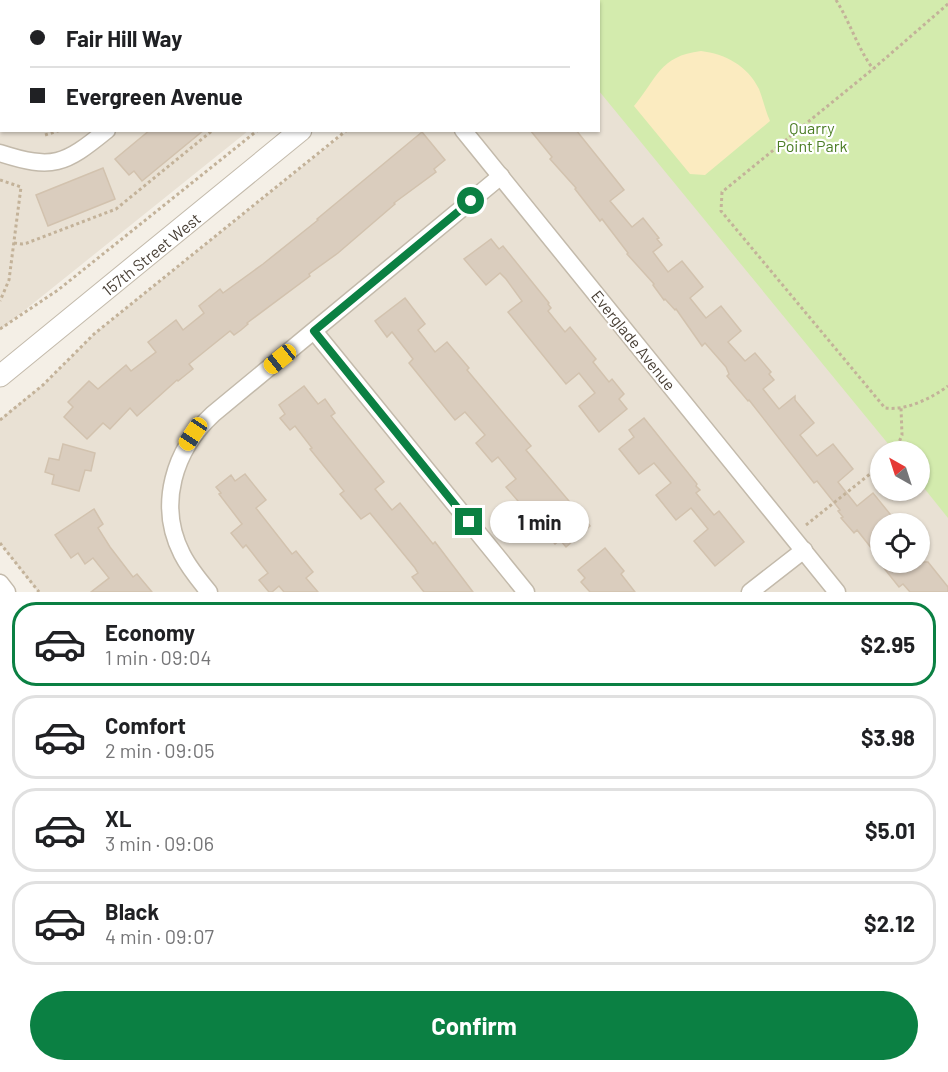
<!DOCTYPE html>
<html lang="en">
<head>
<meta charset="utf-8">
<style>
  :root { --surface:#fff; --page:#f6f6f6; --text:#202124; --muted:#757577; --line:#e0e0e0; --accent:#0b8043 }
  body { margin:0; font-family:Barlow,sans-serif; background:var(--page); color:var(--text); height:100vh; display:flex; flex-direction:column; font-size:22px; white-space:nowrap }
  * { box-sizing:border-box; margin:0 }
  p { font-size:20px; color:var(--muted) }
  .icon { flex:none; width:33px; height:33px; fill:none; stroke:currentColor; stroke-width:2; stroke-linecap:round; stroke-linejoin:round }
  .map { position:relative; height:592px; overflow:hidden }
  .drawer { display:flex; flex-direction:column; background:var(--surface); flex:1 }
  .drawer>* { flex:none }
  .banner { position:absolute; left:0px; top:0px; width:600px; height:132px; box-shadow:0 2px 4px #0004; display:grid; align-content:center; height:132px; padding:0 30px; background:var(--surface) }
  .needle { width:39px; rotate:321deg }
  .tools { position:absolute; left:870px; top:441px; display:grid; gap:12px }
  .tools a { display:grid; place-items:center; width:60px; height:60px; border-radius:50%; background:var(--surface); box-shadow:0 2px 4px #0004; font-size:30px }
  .end { position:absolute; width:27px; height:27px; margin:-14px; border:8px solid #0b8043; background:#fff; box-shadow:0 0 0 3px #fff }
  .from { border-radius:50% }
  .bubble { position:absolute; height:42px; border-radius:21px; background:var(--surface); box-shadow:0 2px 4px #0004; font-size:20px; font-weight:700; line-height:42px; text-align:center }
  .car { position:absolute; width:18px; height:36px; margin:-18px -9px; border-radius:8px; box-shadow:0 0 4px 2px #0007; background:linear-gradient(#f5c518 24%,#345 0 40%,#f5c518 0 76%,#345 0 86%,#f5c518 0) }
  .banner b { display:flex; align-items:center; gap:21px; height:57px; font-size:22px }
  .banner b+b { border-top:2px solid var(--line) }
  .banner i { width:15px; height:15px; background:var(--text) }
  ul { padding:10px 0 0; list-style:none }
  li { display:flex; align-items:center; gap:18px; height:84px; margin:0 12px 9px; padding:0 18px; border:3px solid var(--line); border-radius:24px }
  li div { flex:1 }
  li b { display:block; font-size:22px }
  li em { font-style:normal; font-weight:700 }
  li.active { border-color:var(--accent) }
  li>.icon { width:54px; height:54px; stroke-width:1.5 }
  .action { display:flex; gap:12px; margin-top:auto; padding:12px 30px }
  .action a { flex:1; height:69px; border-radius:36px; background:var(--accent); color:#fff; font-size:24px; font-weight:700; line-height:69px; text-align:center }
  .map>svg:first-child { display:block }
</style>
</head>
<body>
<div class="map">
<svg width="948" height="592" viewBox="0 0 948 592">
  <rect width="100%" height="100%" fill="#f4efe6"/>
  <g fill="#e9e1d4" fill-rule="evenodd">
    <path d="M 0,0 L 411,0 L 2,2 L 2,130 L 248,131 L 0,330 Z"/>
    <path d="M 599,80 L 902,451 L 880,452 L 880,490 L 920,490 L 920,472 L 948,507 L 948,592 L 38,592 L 0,544 L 0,419 L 46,382 L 94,334 L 347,131 L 598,130 ZM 880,524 L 920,524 L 920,562 L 880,562 Z"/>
  </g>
  <path fill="#d3ebad" d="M 524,0 L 948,0 L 948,518 L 920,483 L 920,452 L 894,451 L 599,91 L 598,2 Z"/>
  <path fill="#fbebc0" d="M 701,51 C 725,54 747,65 759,89 C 763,99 765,110 770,121 L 705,175 L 690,174 L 634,106 C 657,79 659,56 701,51 Z"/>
  <g fill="#dacdbe" stroke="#d2c2ae" stroke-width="1.5">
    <path d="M 150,130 L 204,130 L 142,181 L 134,171 L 129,175 L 115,159 Z"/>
    <path d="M 530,130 L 576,130 L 624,190 L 610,201 L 632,227 L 643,218 L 659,238 L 657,239 L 662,245 L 653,252 L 668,272 L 682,261 L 703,287 L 690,298 L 706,318 L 721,306 L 741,331 L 728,342 L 745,361 L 755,353 L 771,372 L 769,374 L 774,380 L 763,389 L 779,409 L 795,396 L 795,400 L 814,423 L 800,435 L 817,456 L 833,444 L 853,469 L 838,482 L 857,506 L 873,493 L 894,519 L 888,524 L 880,524 L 880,559 L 857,530 L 854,533 L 841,518 L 843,517 L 838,511 L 840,510 L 817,481 L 814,483 L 749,400 L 748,401 L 727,376 L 729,374 L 726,367 L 705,343 L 702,346 L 676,309 L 675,310 L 665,299 L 664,300 L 653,285 L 654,284 L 627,254 L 628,253 L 602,219 L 600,221 L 575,189 L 576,188 L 550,159 L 552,157 Z"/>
    <path d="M 422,132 L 445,160 L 434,169 L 436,172 L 394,203 L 395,204 L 338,253 L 309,274 L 310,276 L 247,323 L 248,324 L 241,330 L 234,335 L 230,331 L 189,364 L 193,369 L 178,381 L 177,380 L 137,416 L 130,408 L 110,429 L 103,423 L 87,439 L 64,417 L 73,407 L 68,402 L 89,381 L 98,389 L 126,365 L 131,371 L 156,352 L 148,342 L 176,320 L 183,330 L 204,313 L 199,306 L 220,289 L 223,293 L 263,264 L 318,220 L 317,219 Z"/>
    <path d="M 103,168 L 115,199 L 48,226 L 36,195 Z"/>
    <path d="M 491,239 L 499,249 L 503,246 L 549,303 L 548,304 L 551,308 L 548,311 L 565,332 L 570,327 L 596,359 L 593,362 L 609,382 L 612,379 L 624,394 L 619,399 L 627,409 L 599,432 L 579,406 L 595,393 L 579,373 L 566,384 L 508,312 L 522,301 L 506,279 L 500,273 L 486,285 L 464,259 Z"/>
    <path d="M 405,298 L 425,324 L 418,330 L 435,352 L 447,342 L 469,368 L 467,370 L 531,446 L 526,450 L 590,526 L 566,547 L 560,540 L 555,544 L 506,487 L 516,479 L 498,457 L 492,462 L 476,443 L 485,435 L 465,412 L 455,420 L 409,363 L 413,359 L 392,332 L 387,337 L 375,321 Z"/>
    <path d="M 304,386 L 318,404 L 325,399 L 335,413 L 331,416 L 384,482 L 375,489 L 392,510 L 400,503 L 433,544 L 435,542 L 473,592 L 424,592 L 412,577 L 418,573 L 415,568 L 370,513 L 361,519 L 340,494 L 344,491 L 310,449 L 312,448 L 295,426 L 290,430 L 280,418 L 285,414 L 279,405 Z"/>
    <path d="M 644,418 L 697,484 L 696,486 L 700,490 L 696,493 L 714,515 L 719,511 L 744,542 L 715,566 L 694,541 L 708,529 L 691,508 L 676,520 L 656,495 L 671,483 L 654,463 L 639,474 L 619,449 L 634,437 L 629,430 Z"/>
    <path d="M 63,444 L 95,453 L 91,471 L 85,470 L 79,491 L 52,484 L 54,475 L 45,472 L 49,458 L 59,460 Z"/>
    <path d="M 245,474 L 266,500 L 256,508 L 292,554 L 296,551 L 313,572 L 306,578 L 318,592 L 284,592 L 279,586 L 272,592 L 269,592 L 259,580 L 268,573 L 246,545 L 243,548 L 231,533 L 242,524 L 219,494 L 221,493 L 216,487 L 231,475 L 235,481 Z"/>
    <path d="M 94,509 L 103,524 L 98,528 L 110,547 L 133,577 L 137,574 L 152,592 L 91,592 L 109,578 L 93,558 L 85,564 L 78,553 L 71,558 L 55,535 Z"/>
    <path d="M 605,548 L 624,571 L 621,574 L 635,592 L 590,592 L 581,582 L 585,578 L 578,570 Z"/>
    <path d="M 879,562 L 928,562 L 948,587 L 948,592 L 910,592 L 903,584 L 899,587 Z"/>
  </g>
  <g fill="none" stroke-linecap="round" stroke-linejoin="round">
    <defs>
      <g id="minor">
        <path d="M 338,0 L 341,2"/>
        <path d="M 372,0 L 373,2"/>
        <path d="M 5,2 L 7,0"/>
        <path d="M 262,2 L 263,0"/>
        <path d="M 463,130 L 837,592"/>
        <path d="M 0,153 C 53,170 64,165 107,130"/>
        <path d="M 314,331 L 526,592"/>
        <path d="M 0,583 L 7,592"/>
        <path d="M 209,592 C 199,580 189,568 182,554 C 157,505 174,450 213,414 L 501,176"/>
        <path d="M 750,592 L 804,550"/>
      </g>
      <g id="tertiary">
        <path d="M 459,2 L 461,0"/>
        <path d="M 0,376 L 301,130"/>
      </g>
    </defs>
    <use href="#minor" stroke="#c3baab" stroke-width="19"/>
    <use href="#tertiary" stroke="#c3baab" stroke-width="23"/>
    <g stroke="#c3b299" stroke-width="3" stroke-dasharray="3 3" stroke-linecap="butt">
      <path d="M 836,0 C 850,22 857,47 873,69"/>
      <path d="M 119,2 L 121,0"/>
      <path d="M 151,2 L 153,0"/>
      <path d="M 416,2 L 418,0"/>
      <path d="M 506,2 L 508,0"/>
      <path d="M 948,4 L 873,69 L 722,192 L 721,211 L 885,408 C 906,411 932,398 948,386"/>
      <path d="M 0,36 L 0,39"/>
      <path d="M 0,64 L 2,65"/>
      <path d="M 45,135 L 61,130"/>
      <path d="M 0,180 L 21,187 L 9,280 L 0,301"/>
      <path d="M 14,243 L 22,244 L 27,243 L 116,209 L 213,130"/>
      <path d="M 0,329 L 58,290 L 258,130"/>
      <path d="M 0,420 L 43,385 L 94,334 L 347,130"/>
      <path d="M 895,452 L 902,435 L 901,408"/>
      <path d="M 806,525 L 880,466"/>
      <path d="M 0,543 L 39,592"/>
    </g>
    <use href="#minor" stroke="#fff" stroke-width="16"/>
    <use href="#tertiary" stroke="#fff" stroke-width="21"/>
  </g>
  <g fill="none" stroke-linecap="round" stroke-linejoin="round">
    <path stroke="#0b8043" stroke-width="8" d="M 469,522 L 314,331 L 471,201"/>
  </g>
  <g text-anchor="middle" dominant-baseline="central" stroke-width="4.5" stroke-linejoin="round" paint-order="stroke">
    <g font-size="16" fill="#4b7d24" stroke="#fff">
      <text x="812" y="127">Quarry<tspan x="812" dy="18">Point Park</tspan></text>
    </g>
    <g font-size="16" fill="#483f35" stroke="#fff">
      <text transform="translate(151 254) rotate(-39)">157th Street West</text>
      <text transform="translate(634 340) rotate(51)">Everglade Avenue</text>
    </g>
  </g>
</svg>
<div class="tools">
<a><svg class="needle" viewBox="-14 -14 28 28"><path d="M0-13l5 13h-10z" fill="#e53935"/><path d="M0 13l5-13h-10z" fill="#757577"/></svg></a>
<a><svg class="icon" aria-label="locate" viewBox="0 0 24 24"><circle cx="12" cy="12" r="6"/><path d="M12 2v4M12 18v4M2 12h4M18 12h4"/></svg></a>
</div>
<i class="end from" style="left:471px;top:201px"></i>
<i class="end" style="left:469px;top:522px"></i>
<div class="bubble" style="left:490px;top:501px;width:99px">1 min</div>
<i class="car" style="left:280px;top:359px;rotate:231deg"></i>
<i class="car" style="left:193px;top:434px;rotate:214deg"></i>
<div class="banner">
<b><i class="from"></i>Fair Hill Way</b>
<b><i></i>Evergreen Avenue</b>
</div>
</div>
<section class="drawer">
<ul>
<li class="active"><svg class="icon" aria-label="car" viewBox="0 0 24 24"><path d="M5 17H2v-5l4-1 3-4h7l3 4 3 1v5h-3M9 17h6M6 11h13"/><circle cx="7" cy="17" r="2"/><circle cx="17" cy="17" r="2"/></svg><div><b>Economy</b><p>1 min · 09:04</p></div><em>$2.95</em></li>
<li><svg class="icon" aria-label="car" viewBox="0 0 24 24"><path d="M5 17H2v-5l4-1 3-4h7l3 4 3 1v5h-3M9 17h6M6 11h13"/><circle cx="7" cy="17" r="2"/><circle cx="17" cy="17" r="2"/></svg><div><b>Comfort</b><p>2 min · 09:05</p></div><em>$3.98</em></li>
<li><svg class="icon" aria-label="car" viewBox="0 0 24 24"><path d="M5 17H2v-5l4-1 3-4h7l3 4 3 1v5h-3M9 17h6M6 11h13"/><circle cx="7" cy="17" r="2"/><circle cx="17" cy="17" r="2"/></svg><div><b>XL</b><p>3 min · 09:06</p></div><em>$5.01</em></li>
<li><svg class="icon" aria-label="car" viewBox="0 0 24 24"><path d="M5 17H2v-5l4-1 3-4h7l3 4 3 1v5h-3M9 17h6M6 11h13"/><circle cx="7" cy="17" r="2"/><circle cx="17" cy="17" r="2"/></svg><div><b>Black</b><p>4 min · 09:07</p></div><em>$2.12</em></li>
</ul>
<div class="action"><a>Confirm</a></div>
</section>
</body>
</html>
